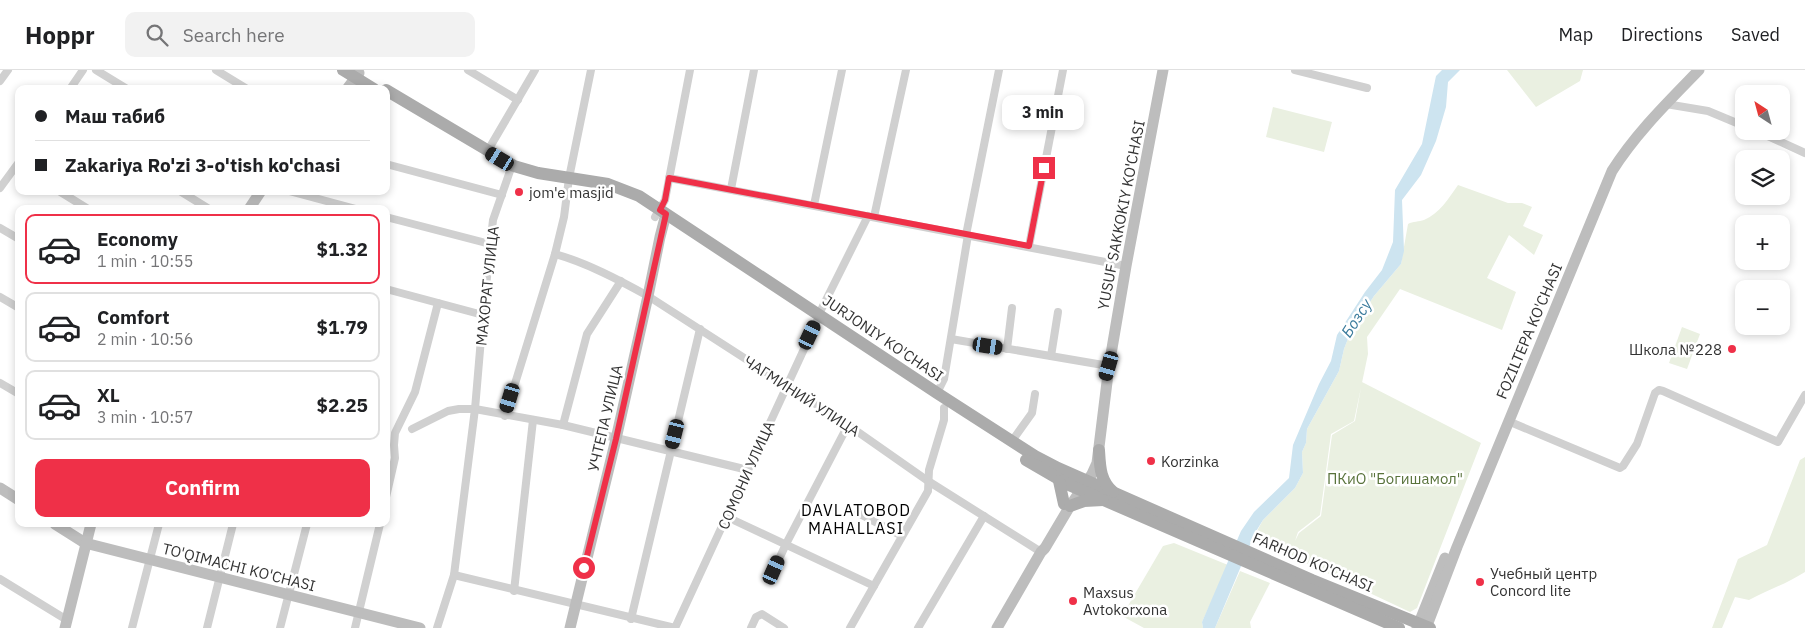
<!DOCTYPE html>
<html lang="en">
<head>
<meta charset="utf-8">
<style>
  :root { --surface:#fff; --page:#f2f2f2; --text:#202124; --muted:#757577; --line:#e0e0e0; --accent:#ef3048 }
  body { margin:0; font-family:"IBM Plex Sans",sans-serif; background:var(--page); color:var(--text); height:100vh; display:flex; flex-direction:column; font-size:19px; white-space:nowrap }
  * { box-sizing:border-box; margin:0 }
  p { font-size:16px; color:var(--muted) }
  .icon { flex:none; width:28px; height:28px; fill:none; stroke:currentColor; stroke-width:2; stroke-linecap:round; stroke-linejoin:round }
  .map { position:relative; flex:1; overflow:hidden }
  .side { position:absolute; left:15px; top:135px; width:375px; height:322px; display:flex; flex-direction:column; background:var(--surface); border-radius:10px; box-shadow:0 2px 8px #0003 }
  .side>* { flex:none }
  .guide { position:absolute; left:15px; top:15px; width:375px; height:110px; border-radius:10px; box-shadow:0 2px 8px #0003; display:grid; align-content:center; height:110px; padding:0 20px; background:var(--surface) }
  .needle { width:32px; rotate:324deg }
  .controls { position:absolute; left:1735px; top:15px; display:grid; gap:10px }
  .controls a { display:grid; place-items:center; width:55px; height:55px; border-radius:10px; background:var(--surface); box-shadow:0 2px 8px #0003; font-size:25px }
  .end { position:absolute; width:22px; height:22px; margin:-11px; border:6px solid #ef3048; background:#fff; box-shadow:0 0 0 2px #fff }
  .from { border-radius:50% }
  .bubble { position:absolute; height:35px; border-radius:10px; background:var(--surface); box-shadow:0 2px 8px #0003; font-size:16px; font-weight:700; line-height:35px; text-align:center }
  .car { position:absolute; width:15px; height:30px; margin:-15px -8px; border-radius:6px; box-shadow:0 0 4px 1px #0007; background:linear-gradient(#222 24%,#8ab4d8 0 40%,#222 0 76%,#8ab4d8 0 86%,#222 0) }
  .guide b { display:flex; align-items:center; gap:18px; height:48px; font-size:19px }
  .guide b+b { border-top:1px solid var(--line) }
  .guide i { width:12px; height:12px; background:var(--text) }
  ul { padding:9px 0 0; list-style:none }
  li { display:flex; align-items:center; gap:15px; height:70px; margin:0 10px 8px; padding:0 10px; border:2px solid var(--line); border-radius:10px }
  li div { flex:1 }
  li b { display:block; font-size:19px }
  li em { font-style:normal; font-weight:700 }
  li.on { border-color:var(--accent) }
  li>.icon { width:45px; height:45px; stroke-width:1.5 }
  .button { display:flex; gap:10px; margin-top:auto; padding:10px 20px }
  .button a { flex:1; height:58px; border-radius:10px; background:var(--accent); color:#fff; font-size:20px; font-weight:700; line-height:58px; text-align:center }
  header { display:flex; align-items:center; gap:30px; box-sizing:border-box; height:70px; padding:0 25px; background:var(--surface); border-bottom:1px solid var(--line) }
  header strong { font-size:24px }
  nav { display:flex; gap:28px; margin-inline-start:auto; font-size:18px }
  .search { width:350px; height:45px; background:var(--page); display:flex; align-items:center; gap:12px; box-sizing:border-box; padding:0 18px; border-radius:10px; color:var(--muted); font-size:19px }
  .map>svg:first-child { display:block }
</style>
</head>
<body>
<header>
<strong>Hoppr</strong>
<div class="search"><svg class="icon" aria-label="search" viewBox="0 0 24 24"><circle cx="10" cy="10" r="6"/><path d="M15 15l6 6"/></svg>Search here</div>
<nav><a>Map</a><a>Directions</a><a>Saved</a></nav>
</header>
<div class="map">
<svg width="1805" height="558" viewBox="0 0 1805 558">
  <rect width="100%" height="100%" fill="#fff"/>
  <g fill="#eaf0e1">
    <path d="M 1507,0 L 1583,0 L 1580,11 L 1536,37 Z"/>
    <path d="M 1273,37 L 1332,52 L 1324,82 L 1266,67 Z"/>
    <path d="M 1458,115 L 1508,133 L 1522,133 L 1532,137 L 1523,156 L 1543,165 L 1534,185 L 1509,165 L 1487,208 L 1516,222 L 1502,260 L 1400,219 L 1367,267 L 1368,284 L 1354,351 L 1331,364 L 1320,445 L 1298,462 L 1295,471 L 1299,463 L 1321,446 L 1332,365 L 1355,351 L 1362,312 L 1481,373 L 1417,538 L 1410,542 L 1291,486 L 1252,470 L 1263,450 L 1295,418 L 1303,403 L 1302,382 L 1306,373 L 1307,359 L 1339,301 L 1344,279 L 1351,261 L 1374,226 L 1401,194 L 1408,154 C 1413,151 1419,152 1424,150 C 1439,144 1449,128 1458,115 Z"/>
    <path d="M 1682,257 L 1700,264 L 1687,299 L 1669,293 Z"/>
    <path d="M 1805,387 L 1805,502 C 1786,514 1768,520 1749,530 L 1735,527 L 1722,558 L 1712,558 L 1738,489 L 1767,475 L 1800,390 Z"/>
    <path d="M 1174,473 L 1228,495 L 1202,552 L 1203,558 L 1144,558 L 1122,546 L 1163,476 Z"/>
    <path d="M 1240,501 L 1270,513 L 1250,552 L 1251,558 L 1215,558 Z"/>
  </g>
  <path fill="#cde4f0" d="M 1442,0 L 1460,0 L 1448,12 L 1446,37 L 1436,71 L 1421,105 L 1402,130 L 1404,181 L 1401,194 L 1374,226 L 1351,261 L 1344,279 L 1339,301 L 1307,359 L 1306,373 L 1302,382 L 1303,403 L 1295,418 L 1263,450 L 1255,463 L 1215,558 L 1203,558 L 1202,552 L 1241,461 L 1254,442 L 1289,408 L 1293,375 L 1319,314 L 1331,291 L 1337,265 L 1365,222 L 1382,200 L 1393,172 L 1395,120 L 1422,74 L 1436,6 Z"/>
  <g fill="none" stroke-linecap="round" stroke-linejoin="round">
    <g stroke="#d0d0d0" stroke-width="8">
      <path d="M 96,0 L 127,19"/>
      <path d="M 216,0 L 247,19"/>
      <path d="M 468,0 L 518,30"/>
      <path d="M 1295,0 L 1367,18"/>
      <path d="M 0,11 L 8,0"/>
      <path d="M 70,19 L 83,0"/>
      <path d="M 1666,34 L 1708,41 L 1744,56"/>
      <path d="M 1757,61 L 1805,83"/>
      <path d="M 487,82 L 535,0"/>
      <path d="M 386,94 L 502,125"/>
      <path d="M 669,108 L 1126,196"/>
      <path d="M 0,118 L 19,92"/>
      <path d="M 731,119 L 754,0"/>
      <path d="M 59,121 L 88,139"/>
      <path d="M 180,121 L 209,139"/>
      <path d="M 289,121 L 356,139"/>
      <path d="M 814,135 L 842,0"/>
      <path d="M 386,147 L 490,174"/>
      <path d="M 655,147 L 665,130 L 690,0"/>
      <path d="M 874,147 L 906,0"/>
      <path d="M 0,158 L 19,169"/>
      <path d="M 966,165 L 999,0"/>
      <path d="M 1029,176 L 1063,0"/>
      <path d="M 555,184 C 587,193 619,210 648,226 L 848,355 L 928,411 L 1041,482"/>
      <path d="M 386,219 L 483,245"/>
      <path d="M 0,227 L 19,238"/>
      <path d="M 819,244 L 868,146"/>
      <path d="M 951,269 L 1109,296"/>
      <path d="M 1007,279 L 1012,238"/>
      <path d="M 1051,286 L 1058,242"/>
      <path d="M 0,313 L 19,324"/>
      <path d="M 937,323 L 944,309 L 968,165"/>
      <path d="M 505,346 L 555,184 L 564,147 L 569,108 L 591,0"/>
      <path d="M 1508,351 L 1620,398 L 1623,396 L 1637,374 L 1655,323 L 1659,320 L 1663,321 L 1778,372 L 1805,325"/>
      <path d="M 563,355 L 587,264 L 621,211"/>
      <path d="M 412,359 L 448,341 L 459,339 L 475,339 L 563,355 L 748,400"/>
      <path d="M 1012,371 L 1032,343 L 1035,324"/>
      <path d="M 386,427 L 395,388 L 394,375 L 395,363 L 415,322 L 438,233"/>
      <path d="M 858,443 L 902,466"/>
      <path d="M 727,447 L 874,516"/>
      <path d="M 774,500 L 786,474 L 848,355"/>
      <path d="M 454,505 L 675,558"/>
      <path d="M 0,509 L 67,550"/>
      <path d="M 514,521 L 533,350"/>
      <path d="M 631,549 L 700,259"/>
      <path d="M 132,558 L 159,454"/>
      <path d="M 207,558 L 233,454"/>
      <path d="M 280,558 L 307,454"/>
      <path d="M 355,558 L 380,454"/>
      <path d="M 437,558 L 454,505 L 475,339 L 483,245 L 493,150 L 510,101 L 514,96"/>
      <path d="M 675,558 L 817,251"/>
      <path d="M 751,558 L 756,547 L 762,544 L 784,558"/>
      <path d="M 850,558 L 928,421 L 929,400 L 944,350 L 944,338"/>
      <path d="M 918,558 L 984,446"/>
    </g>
    <g stroke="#bdbdbd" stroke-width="11">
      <path d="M 347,19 L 359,3"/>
      <path d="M 249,139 L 261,121"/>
      <path d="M 0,418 L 19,430"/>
      <path d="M 55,454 L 85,473 L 420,558"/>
      <path d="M 65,558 L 91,454"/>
      <path d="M 570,558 L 616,369 L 648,226 L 660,167 L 666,144"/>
      <path d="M 997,558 L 1041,482 L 1045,478 L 1070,436 L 1092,404 L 1097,393 L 1109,296 L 1126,196 L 1163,0"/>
      <path d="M 1417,558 L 1445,488"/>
      <path d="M 1426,558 L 1457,477 L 1612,101 C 1636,63 1668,32 1699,0"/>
    </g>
    <g stroke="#ababab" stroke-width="12">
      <path d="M 343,0 L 374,19"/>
      <path d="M 386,20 L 514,96 L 538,103 L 608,114 L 639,126 L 937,323 L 1035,386 L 1058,398 L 1312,510 L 1430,558"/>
      <path d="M 1099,380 C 1100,397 1100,410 1113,422"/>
      <path d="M 1026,390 L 1069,415 L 1399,558"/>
      <path d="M 1059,411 L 1064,434"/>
      <path d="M 1070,436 L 1084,431 L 1103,430"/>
    </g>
  </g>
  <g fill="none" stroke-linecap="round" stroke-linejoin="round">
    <path stroke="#ef3048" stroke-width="6" d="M 584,498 L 616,369 L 666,144 L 660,140 L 665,130 L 669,108 L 1029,176 L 1044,98"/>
  </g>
  <g fill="#ef3048" stroke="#fff" stroke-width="2">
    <circle cx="519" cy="122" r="5"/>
    <circle cx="1732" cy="279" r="5"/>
    <circle cx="1151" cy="391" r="5"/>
    <circle cx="1480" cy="512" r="5"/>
    <circle cx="1073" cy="531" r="5"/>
  </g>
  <g text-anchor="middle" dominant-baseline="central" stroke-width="5" stroke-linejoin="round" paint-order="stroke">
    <g font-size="15" fill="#333" stroke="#fff" text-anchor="start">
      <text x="529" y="122">jom'e masjid</text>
      <text x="1722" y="279" text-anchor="end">Школа №228</text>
      <text x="1161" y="391">Korzinka</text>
      <text x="1490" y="503">Учебный центр<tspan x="1490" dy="17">Concord lite</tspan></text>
      <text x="1083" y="522">Maxsus<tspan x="1083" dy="17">Avtokorxona</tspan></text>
    </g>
    <g font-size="15" fill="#333" stroke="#fff">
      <text transform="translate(1121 145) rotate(-79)">YUSUF SAKKOKIY KO'CHASI</text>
      <text transform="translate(487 216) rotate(-84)">МАХОРАТ УЛИЦА</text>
      <text transform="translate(1529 261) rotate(-67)">FOZILTEPA KO'CHASI</text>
      <text transform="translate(883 268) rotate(34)">JURJONIY KO'CHASI</text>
      <text transform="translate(802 326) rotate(33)">ЧАГМИНИЙ УЛИЦА</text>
      <text transform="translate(605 348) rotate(-77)">УЧТЕПА УЛИЦА</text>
      <text transform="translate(746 405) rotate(-66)">СОМОНИ УЛИЦА</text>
      <text transform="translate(1313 492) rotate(23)">FARHOD KO'CHASI</text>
      <text transform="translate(239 497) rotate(14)">TO'QIMACHI KO'CHASI</text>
    </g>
    <g font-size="15" fill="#59733c" stroke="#fff">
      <text x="1395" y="408">ПКиО "Богишамол"</text>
    </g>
    <g font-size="16" font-style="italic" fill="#3a7b9c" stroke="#fff">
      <text transform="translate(1356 248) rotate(-57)">Бозсу</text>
    </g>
    <g font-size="16" letter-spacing="1" fill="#000" stroke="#fff">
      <text x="856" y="440">DAVLATOBOD<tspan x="856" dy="18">MAHALLASI</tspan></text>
    </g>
  </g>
</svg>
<div class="controls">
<a><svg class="needle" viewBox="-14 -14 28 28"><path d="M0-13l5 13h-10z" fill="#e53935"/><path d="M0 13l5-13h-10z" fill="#757577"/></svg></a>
<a><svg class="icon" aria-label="layers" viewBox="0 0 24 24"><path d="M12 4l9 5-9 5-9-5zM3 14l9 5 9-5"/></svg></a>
<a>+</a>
<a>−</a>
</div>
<i class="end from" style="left:584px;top:498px"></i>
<i class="end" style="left:1044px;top:98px"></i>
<div class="bubble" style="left:1002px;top:25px;width:82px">3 min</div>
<i class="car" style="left:500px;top:89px;rotate:301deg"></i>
<i class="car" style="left:810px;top:265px;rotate:25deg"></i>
<i class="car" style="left:988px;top:276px;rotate:99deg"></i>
<i class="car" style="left:1109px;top:296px;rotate:196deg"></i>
<i class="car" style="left:510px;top:328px;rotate:197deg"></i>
<i class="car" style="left:675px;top:364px;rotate:194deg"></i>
<i class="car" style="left:774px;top:500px;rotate:24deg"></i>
<div class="guide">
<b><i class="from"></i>Маш табиб</b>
<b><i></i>Zakariya Ro'zi 3-o'tish ko'chasi</b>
</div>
<section class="side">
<ul>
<li class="on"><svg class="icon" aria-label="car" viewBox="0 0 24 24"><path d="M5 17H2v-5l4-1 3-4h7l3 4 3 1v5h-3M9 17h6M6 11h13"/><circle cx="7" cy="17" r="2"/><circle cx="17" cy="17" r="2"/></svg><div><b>Economy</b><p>1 min · 10:55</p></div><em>$1.32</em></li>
<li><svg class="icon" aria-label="car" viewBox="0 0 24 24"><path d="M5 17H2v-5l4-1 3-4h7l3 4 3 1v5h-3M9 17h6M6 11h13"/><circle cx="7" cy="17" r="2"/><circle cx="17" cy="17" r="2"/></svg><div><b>Comfort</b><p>2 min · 10:56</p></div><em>$1.79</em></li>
<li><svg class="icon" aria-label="car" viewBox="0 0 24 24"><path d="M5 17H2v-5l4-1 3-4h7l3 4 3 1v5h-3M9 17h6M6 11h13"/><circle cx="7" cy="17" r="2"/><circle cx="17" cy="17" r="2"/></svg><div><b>XL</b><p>3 min · 10:57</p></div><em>$2.25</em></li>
</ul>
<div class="button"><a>Confirm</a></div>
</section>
</div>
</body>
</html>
